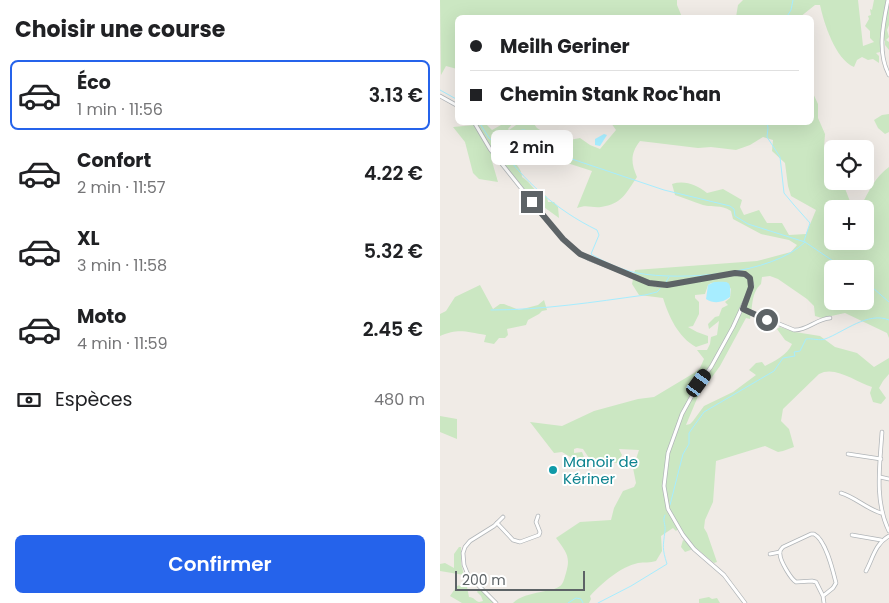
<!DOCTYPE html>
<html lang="fr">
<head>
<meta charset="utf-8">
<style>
  :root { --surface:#fff; --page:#f6f6f6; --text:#202124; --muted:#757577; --line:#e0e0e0; --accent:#2563eb }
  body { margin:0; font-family:Poppins,sans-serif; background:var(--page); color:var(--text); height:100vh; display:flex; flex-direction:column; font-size:19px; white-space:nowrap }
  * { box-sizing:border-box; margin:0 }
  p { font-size:16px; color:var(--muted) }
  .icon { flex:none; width:28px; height:28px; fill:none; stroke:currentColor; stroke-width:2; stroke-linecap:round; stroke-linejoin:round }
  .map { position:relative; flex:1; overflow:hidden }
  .panel { display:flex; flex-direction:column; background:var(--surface); width:440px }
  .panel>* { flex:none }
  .top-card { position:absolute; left:15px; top:15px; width:359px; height:110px; border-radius:8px; box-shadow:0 5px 20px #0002; display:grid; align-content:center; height:110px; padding:0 15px; background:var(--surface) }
  .tools { position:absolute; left:384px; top:140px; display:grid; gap:10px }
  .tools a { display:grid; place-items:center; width:50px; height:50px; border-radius:8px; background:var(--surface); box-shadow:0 5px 20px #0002; font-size:25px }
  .scale { position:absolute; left:15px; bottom:12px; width:130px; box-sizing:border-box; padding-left:5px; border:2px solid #5d6366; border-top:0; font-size:14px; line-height:18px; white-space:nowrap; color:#5d6366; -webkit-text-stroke:4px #fff; paint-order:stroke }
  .end { position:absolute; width:22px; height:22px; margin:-11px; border:6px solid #5d6366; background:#fff; box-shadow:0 0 0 2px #fff }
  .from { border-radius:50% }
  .bubble { position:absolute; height:35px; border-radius:8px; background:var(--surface); box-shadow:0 5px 20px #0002; font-size:16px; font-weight:600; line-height:35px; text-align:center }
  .car { position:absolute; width:15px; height:30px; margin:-15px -8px; border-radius:6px; box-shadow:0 0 4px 1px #0007; background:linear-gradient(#222 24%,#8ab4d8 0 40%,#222 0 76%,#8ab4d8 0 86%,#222 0) }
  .top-card b { display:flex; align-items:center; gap:18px; height:48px; font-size:19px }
  .top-card b+b { border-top:1px solid var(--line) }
  .top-card i { width:12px; height:12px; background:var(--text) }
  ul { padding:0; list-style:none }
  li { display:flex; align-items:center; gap:15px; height:70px; margin:0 10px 8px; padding:0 5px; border:2px solid transparent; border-radius:8px }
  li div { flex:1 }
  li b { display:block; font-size:19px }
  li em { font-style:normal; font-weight:600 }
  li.selected { border-color:var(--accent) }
  li>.icon { width:45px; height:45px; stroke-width:1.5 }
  h2 { padding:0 15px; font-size:22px; line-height:60px }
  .pay { display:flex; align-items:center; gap:12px; height:55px; padding:0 15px; font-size:19px }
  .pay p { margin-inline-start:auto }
  .primary-button { display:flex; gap:10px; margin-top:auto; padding:10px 15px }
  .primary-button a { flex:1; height:58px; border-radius:8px; background:var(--accent); color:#fff; font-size:20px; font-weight:600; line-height:58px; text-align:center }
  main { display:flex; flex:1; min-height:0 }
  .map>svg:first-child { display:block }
</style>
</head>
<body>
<main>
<section class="panel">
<h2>Choisir une course</h2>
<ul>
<li class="selected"><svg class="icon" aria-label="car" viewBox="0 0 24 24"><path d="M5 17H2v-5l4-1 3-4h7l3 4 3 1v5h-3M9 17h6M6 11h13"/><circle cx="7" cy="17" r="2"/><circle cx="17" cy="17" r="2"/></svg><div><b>Éco</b><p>1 min · 11:56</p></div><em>3.13 €</em></li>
<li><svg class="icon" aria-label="car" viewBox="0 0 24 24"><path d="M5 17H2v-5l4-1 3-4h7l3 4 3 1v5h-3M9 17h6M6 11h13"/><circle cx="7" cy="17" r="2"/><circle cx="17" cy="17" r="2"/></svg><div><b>Confort</b><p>2 min · 11:57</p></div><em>4.22 €</em></li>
<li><svg class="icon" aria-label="car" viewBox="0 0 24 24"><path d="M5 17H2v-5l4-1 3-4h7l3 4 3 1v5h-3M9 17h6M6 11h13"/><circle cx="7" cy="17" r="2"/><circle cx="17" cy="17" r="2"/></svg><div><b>XL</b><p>3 min · 11:58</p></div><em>5.32 €</em></li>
<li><svg class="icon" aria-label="car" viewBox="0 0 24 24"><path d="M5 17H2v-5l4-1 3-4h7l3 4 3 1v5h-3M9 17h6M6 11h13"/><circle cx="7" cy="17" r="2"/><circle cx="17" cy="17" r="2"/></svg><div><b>Moto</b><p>4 min · 11:59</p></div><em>2.45 €</em></li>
</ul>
<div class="pay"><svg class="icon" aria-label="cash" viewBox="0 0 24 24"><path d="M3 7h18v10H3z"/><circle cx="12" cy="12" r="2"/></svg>Espèces<p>480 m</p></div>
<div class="primary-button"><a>Confirmer</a></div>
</section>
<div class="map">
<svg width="449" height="603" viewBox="0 0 449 603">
  <rect width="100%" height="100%" fill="#f0ebe6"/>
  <g fill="#cbe7c2" fill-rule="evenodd">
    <path d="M 0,0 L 237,0 L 237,5 L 242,17 L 18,18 L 17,69 L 6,66 L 1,75 Z"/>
    <path d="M 303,0 L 418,0 L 423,46 L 434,42 L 430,38 L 430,31 L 425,26 L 429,19 L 428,16 L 431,15 L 430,9 L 432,10 L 434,0 L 449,0 L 449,25 L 447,30 L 449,37 L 446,40 L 449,42 L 449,50 L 445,45 L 445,40 L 441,45 L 440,52 L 436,53 L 439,56 L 439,63 L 433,59 L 428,60 L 422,57 L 417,60 L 414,67 C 395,59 384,23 380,5 L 375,5 L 360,17 L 296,17 L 298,5 Z"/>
    <path d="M 371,89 L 378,104 L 378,118 L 385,134 L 384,147 L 392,160 L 390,187 L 404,186 L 411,204 L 421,206 C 429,191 435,177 449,167 L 449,338 L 447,333 L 405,313 L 382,318 L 375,316 L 374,306 L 367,299 L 338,279 L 330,276 L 322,277 L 321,284 C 311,293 313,306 310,319 L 306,318 L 280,366 L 267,384 L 261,389 L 246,425 L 250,424 L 253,421 L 264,406 L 293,392 L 316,375 L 309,370 L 316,363 L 322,362 L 325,366 C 335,361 347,355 352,344 L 345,340 L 337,329 L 340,327 L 355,332 L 380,336 L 395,347 L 417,353 L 434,367 L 449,358 L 449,374 L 443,381 L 439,388 L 446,398 L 441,404 L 433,402 L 430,393 L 432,387 C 416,382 395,365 379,374 L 343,409 L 341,421 L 349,429 L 354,447 L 343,451 L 338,452 L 325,446 L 276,461 L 273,502 L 265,520 L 264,528 L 267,533 L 277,562 L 274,563 L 256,548 L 245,552 L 241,547 L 243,540 L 247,542 L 239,528 L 236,531 L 233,528 L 221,536 L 222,551 L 216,561 C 210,563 204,562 198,563 C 180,567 162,583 150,596 L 151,599 L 149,603 L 73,603 C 86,590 117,593 122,584 C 124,581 125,576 126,573 C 131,556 126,552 116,538 L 140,522 L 171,520 L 174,508 L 183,491 L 194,487 L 196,483 L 193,468 L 199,450 L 179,449 L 182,455 L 177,463 L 149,458 L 143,449 L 137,448 L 134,449 L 134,453 L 142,452 L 144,457 L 141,461 L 137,461 L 122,452 L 114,453 L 90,422 L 122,426 L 154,411 L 198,399 L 214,397 L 254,373 L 260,368 L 264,359 L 257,350 L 267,350 L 270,344 L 271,337 L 277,335 L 279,321 L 269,329 L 268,324 L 275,317 L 279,316 L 282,308 L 288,305 L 285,302 L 290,298 L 291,289 L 286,282 L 271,283 L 268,285 L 265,294 L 255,295 L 255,298 L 259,302 L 259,314 L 253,326 L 248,327 L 257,332 L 268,336 L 268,343 L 256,347 C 238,337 229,317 223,298 L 199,295 L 192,284 L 195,270 L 317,261 L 351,252 L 357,245 L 349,240 L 321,234 L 293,219 L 291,211 C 280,204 273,208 263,205 C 253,202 245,198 235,195 L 232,184 C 245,180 257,185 267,193 L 283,189 L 302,200 L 300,207 L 304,215 L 319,210 L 327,223 L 342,223 L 349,235 L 366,234 L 376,210 L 351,196 L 348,186 L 345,163 L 332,151 L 333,140 L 323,137 L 310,145 L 296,150 L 271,147 L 258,148 L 200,141 C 190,154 191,163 197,177 C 186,193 182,204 161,207 C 151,208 147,204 137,208 L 152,171 L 118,160 L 85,137 L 64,150 C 70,158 82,167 82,177 C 89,181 93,189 100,194 L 104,194 L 107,197 L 108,202 L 114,202 L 118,207 L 119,218 L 90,197 L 53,157 L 51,158 L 58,182 L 39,179 L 33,173 L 25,142 L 13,127 L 46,124 L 52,130 L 61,125 L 60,123 L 73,123 L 68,129 L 69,130 L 79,123 L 96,123 L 94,124 L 97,128 L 119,142 L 140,138 L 150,145 L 160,149 L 176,130 L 171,123 L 371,122 ZM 392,209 L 425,209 L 425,241 L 392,241 ZM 392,269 L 425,269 L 425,301 L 392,301 Z"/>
    <path d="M 449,114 L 449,132 L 445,134 L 438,128 L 434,120 L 442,115 Z"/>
    <path d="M 40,285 L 53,309 L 60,304 L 64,304 L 79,310 L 98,305 L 104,300 L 107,310 L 102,311 L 99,314 L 88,320 L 86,325 L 67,329 L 68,335 L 65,338 L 59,338 L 54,344 L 44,342 L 46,335 C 26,332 19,328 0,336 L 0,314 L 6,311 L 15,297 Z"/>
    <path d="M 0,416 L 17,419 L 17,439 L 0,432 Z"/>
    <path d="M 19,547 L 21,547 L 21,563 L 24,575 L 0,571 L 0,564 L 5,563 L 14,568 L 14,554 Z"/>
    <path d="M 20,585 L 27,587 L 29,597 C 34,597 35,601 39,602 L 43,601 L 41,596 L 37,592 L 39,589 L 44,591 L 54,603 L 22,603 L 10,596 L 17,586 Z"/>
    <path d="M 269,597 L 272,599 L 277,598 L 280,603 L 259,603 L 259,599 Z"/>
  </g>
  <g fill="#a7edff">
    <path d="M 164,134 L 167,135 L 160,146 L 155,145 L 155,139 Z"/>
    <path d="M 274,282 C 290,281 291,281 290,297 C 282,303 274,304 266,299 L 268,285 Z"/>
  </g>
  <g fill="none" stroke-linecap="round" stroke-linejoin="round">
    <g stroke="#a7edff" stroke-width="1">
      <path d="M 346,18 L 351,10 L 353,0"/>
      <path d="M 0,90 L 18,100"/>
      <path d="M 39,122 L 49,138 L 57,144 C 67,141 75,129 85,130 L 111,151 L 117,154 L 224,190 L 290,206 L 294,209 L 295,216 L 308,224 L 365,242 L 405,269"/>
      <path d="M 327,122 L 328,128 L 327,137 L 340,157 L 344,193 L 354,205 L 370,223 L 364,241"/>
      <path d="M 58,145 C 84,181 116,210 157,230 L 159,235 L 151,254 C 164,262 182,270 197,273 C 241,281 332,275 365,242"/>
      <path d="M 425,281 L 449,302"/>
      <path d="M 225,284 L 229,277"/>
      <path d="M 51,310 C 103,310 154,302 205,295 L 217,292 L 220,289"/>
      <path d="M 230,505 L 243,454 L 249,444 L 249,433 L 264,412 L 334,371 L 343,358 L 355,356 L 354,352 L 360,351 L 366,339 C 372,338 380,341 385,339 C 404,332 428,311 449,320"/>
      <path d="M 128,603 L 136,598 L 141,599 L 143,603"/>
      <path d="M 158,603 L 191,586 L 227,564 C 222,548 223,547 225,531 C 226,524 222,521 225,515"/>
    </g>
    <defs>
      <g id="street">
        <path d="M 448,0 C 443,25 437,52 449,75"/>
        <path d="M 0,96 L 18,106"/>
        <path d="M 34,122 L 50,149 L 113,228 L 130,246 L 149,259 L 216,285 L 227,285 L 295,273 L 303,273 L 310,278 L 312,285 L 310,290 L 293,327 L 271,367 L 259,383 L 242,414 L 228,453 L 224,486 L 228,509 L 243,535 L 254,549 L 284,575 L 305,603"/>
        <path d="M 303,309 L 354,330 C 367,331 376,319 390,318"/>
        <path d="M 442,432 C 440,464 434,501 449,531"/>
        <path d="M 408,454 L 441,459"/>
        <path d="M 440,477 L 449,479"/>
        <path d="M 401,493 C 415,497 427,509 441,513"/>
        <path d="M 57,523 L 73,540 L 80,542 L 99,535 L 100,532 L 96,522 L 98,516"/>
        <path d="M 412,535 L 441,540"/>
        <path d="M 330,554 L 340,552"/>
        <path d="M 426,571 C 433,558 435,544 449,536"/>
        <path d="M 383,596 L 393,588 L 396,583 C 393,571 386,540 374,534 L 371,534 L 343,547 C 341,550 339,550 340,554 C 340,561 351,579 356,582 L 372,581 L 376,582 L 383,596 L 384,603"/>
        <path d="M 56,603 L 28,575 L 24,565 L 23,553 L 25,547 L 30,541 L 54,526 L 63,517"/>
      </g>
    </defs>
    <use href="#street" stroke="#b1b5b8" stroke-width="4.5"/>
    <use href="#street" stroke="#fff" stroke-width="3"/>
  </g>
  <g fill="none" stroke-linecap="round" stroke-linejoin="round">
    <path stroke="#5d6366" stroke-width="6" d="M 92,202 L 123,239 L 140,254 L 209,283 L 227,285 L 295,273 L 305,274 L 310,278 L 311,287 L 303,309 L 327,320"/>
  </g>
  <circle fill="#0f9aa8" stroke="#fff" stroke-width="2" cx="113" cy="470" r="5"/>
  <g text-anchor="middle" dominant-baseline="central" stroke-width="4" stroke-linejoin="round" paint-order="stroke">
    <g font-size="15" fill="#0d838f" stroke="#fff" text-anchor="start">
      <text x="123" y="461">Manoir de<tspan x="123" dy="17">Kériner</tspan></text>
    </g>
  </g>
</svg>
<div class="tools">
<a><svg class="icon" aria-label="locate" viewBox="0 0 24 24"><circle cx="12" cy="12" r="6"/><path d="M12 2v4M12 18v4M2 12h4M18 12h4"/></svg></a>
<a>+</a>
<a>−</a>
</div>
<div class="scale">200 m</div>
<i class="end from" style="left:327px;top:320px"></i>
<i class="end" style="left:92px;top:202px"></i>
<div class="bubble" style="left:51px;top:130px;width:82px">2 min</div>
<i class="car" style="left:259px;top:383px;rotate:36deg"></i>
<div class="top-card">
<b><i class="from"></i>Meilh Geriner</b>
<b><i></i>Chemin Stank Roc'han</b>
</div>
</div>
</main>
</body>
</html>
